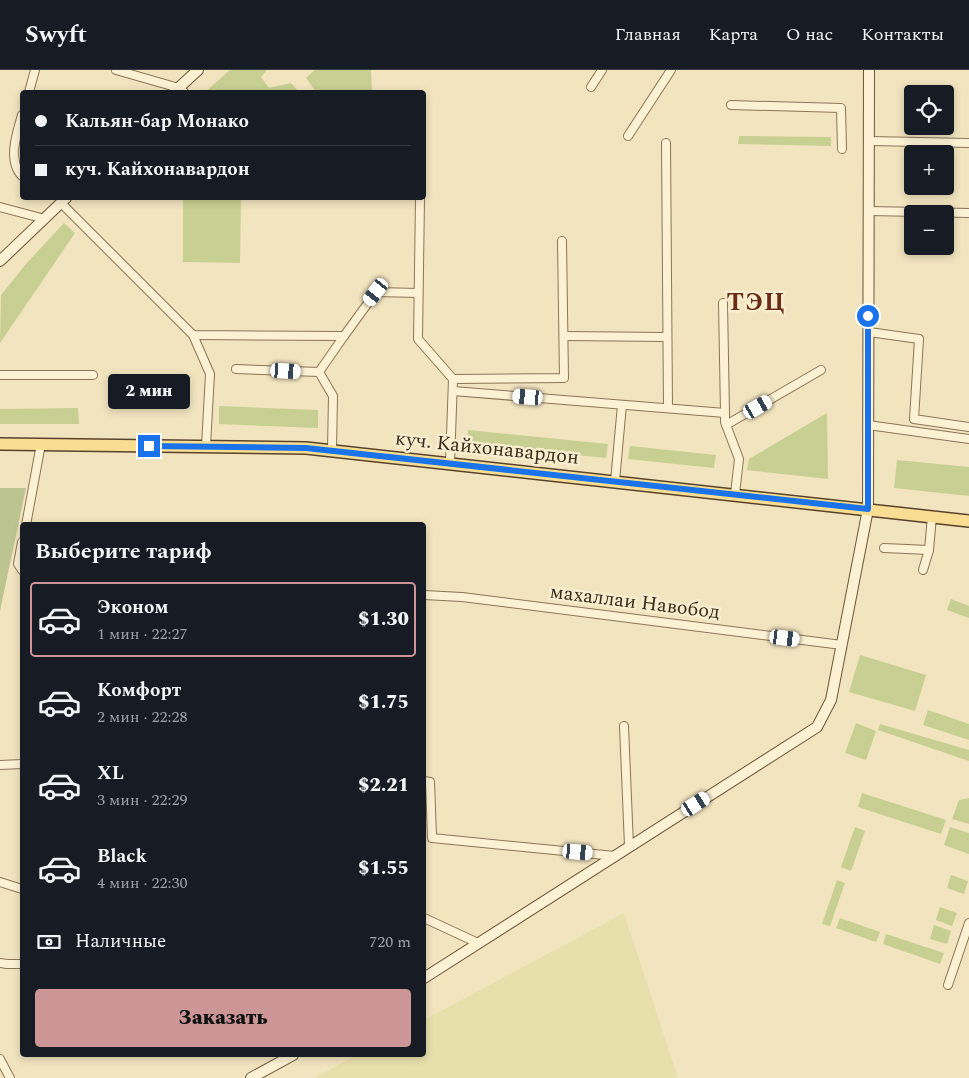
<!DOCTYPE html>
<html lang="ru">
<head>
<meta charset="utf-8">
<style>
  :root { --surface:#171b24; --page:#20242c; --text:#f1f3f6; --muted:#9ea1a6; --line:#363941; --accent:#cd9696 }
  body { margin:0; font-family:Spectral,serif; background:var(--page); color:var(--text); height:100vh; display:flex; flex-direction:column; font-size:19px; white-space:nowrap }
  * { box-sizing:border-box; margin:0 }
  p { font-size:16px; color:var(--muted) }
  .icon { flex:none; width:28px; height:28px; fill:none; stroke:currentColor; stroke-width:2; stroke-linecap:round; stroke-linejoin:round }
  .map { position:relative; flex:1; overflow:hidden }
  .panel { position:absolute; left:20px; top:452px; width:406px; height:535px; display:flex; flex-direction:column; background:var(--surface); border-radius:5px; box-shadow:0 2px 8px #0003 }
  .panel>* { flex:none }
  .guide { position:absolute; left:20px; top:20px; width:406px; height:110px; border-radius:5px; box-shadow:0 2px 8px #0003; display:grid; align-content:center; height:110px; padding:0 15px; background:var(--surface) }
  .fabs { position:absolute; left:904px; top:15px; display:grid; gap:10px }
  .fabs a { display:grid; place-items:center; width:50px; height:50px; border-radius:5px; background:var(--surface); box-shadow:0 2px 8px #0003; font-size:25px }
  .end { position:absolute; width:22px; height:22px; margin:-11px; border:6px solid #1a73e8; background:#fff; box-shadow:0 0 0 2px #fff }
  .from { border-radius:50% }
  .bubble { position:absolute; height:35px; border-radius:5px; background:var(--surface); box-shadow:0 2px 8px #0003; font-size:16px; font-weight:800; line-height:35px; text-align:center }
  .car { position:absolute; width:15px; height:30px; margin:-15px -8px; border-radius:6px; box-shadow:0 0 4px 1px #0007; background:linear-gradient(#fff 24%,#345 0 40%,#fff 0 76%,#345 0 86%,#fff 0) }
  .guide b { display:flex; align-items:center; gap:18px; height:48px; font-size:19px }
  .guide b+b { border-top:1px solid var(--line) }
  .guide i { width:12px; height:12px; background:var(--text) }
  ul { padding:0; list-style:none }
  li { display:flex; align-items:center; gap:15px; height:75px; margin:0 10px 8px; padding:0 5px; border:2px solid transparent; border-radius:5px }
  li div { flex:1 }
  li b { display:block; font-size:19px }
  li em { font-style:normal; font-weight:800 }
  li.selected { border-color:var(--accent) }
  li>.icon { width:45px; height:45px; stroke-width:1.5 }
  h2 { padding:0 15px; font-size:22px; line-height:60px }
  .pay { display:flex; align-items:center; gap:12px; height:55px; padding:0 15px; font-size:19px }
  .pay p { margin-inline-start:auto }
  .cta { display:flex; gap:10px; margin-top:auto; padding:10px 15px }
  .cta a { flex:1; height:58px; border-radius:5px; background:var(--accent); color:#111; font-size:20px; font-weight:800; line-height:58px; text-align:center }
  header { display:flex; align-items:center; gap:30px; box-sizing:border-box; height:70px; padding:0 25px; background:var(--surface); border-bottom:1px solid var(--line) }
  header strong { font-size:24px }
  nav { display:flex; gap:28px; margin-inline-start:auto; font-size:18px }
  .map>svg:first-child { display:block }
</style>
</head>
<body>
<header>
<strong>Swyft</strong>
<nav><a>Главная</a><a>Карта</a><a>О нас</a><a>Контакты</a></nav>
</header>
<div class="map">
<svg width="969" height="1008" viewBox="0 0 969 1008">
  <rect width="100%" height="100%" fill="#f2e4bf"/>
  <path fill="#e8e0ac" d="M 624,843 L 678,1008 L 314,1008 L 357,985 L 424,985 L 424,950 Z"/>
  <g fill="#c7d092">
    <path d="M 230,0 L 267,0 L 261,7 L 269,18 L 291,13 L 299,22 L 205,22 Z"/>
    <path d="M 315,0 L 371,0 L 372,22 L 316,22 L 306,8 Z"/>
    <path d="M 739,66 L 831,67 L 831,76 L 738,74 Z"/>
    <path d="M 183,128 L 241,128 L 240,193 L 183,192 Z"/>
    <path d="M 64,153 L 75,163 L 0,273 L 1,225 L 26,194 Z"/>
    <path d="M 219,336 L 318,340 L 318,358 L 219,354 Z"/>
    <path d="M 78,338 L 79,354 L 0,354 L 0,339 Z"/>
    <path d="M 827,343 L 828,409 L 747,400 L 749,389 Z"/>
    <path d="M 468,360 L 608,374 L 606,388 L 467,374 Z"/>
    <path d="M 630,376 L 716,385 L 714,398 L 628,389 Z"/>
    <path d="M 897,390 L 969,397 L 969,426 L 894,418 Z"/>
    <path d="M 951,529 L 969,536 L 969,548 L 947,540 Z"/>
    <path d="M 860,585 L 926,605 L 915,641 L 849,622 Z"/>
    <path d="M 928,640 L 969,654 L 969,670 L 923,655 Z"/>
    <path d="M 856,653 L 876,661 L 866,690 L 845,683 Z"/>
    <path d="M 880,654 L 969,680 L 969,691 L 878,660 Z"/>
    <path d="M 862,723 L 946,750 L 941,764 L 858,737 Z"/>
    <path d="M 969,728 L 969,754 L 952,749 L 959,730 Z"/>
    <path d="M 855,757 L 865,761 L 851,801 L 841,797 Z"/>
    <path d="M 950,757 L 969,763 L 969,784 L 944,775 Z"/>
    <path d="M 951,805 L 968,811 L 964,824 L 947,818 Z"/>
    <path d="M 837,810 L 845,813 L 830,856 L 822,854 Z"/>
    <path d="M 940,837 L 957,843 L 952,856 L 936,850 Z"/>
    <path d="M 840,848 L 880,862 L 876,872 L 836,858 Z"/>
    <path d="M 934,855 L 951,861 L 947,874 L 930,869 Z"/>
    <path d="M 886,864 L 944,883 L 940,894 L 883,874 Z"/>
  </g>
  <path fill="#bcc492" d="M 0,418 L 26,418 L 0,541 Z"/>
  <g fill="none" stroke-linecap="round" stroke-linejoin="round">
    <defs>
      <g id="street">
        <path d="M 116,0 L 179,18 L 184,22"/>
        <path d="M 591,17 L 602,0"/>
        <path d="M 29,22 L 35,0"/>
        <path d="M 731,35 L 841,38 L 842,79"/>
        <path d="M 22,45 C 17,62 7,91 22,106"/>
        <path d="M 628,66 L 671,0"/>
        <path d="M 869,71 L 969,73"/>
        <path d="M 666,73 L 668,338"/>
        <path d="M 420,128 L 418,269 L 453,309 L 450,393"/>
        <path d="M 61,133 L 193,265 L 344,266 L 376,222 L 418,223"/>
        <path d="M 0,137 L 45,149"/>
        <path d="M 869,141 L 969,143"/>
        <path d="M 723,233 L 725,343"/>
        <path d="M 869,262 L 919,269 L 914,349 L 969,357"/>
        <path d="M 193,265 L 210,304 L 206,376"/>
        <path d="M 564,266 L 667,267"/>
        <path d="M 236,299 L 319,302 L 344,266"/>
        <path d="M 319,302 L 333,326 L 332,380"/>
        <path d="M 0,305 L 93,305"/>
        <path d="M 453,309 L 564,308 L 562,171"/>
        <path d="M 453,321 L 725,343 L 725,352 L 739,389 L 735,424"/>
        <path d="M 726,355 L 821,300"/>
        <path d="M 868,355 L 969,369"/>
        <path d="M 615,411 L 622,335"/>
        <path d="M 26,455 L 41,374"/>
        <path d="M 22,472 L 18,494 L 22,500"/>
        <path d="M 884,478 L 929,480"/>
        <path d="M 923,500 L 929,480 L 932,446"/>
        <path d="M 424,525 L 462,527 L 842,575"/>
        <path d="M 624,656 L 629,776"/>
        <path d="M 0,695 L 22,694"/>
        <path d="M 424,711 L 430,712 L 432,768 L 615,786"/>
        <path d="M 0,812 L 22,819"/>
        <path d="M 424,848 L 478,873"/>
        <path d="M 0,893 L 7,894 L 22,894"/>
        <path d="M 948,915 L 969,853"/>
        <path d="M 0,989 L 10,1008"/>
      </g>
      <g id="secondary">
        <path d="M 174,22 L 198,0"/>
        <path d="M 0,191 L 66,128"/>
        <path d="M 424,908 L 817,657 L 831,630 L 868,439 L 869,0"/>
        <path d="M 251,1008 L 293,985"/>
      </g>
      <path id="primary" d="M 0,374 L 306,378 L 969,451"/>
    </defs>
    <use href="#street" stroke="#8c7556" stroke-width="10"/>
    <use href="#secondary" stroke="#6d5539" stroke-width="12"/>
    <use href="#primary" stroke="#59422b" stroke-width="14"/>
    <use href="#street" stroke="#fcf1d3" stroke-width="8"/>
    <use href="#secondary" stroke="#fcf1d3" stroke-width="10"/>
    <use href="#primary" stroke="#f8dd93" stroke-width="11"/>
  </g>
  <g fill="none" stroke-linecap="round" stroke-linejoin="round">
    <path stroke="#1a73e8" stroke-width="6" d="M 149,376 L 306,378 L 868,439 L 868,246"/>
  </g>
  <g text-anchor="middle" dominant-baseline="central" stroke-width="5" stroke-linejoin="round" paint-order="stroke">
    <g font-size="20" fill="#3a2b1c" stroke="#f8eecf">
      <text transform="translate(487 378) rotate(6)">куч. Кайхонавардон</text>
      <text transform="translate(635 532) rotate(7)">махаллаи Навобод</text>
    </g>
    <g font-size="25" font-weight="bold" letter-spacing="1" fill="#6a2c17" stroke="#f8eecf">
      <text x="756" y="233">ТЭЦ</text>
    </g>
  </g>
</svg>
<div class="fabs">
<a><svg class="icon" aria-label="locate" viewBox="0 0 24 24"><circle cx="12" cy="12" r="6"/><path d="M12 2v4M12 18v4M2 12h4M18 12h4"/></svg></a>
<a>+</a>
<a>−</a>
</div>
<i class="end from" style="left:868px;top:246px"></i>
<i class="end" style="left:149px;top:376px"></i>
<div class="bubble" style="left:108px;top:304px;width:82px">2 мин</div>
<i class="car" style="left:376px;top:222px;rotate:217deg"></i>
<i class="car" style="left:286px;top:301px;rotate:93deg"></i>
<i class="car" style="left:528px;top:327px;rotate:275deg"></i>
<i class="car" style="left:758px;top:337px;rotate:60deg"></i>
<i class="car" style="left:785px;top:568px;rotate:97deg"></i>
<i class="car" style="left:696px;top:734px;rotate:57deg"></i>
<i class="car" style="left:578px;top:782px;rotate:95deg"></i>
<div class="guide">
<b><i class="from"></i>Кальян-бар Монако</b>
<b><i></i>куч. Кайхонавардон</b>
</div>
<section class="panel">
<h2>Выберите тариф</h2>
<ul>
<li class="selected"><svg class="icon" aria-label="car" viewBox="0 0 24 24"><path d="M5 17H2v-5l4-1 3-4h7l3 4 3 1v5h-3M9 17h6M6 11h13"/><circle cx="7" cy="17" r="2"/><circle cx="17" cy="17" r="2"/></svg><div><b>Эконом</b><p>1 мин · 22:27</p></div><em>$1.30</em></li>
<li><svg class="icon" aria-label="car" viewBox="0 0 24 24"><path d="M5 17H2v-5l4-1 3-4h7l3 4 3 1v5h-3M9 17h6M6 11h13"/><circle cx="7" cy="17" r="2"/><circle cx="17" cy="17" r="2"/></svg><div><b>Комфорт</b><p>2 мин · 22:28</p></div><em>$1.75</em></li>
<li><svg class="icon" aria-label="car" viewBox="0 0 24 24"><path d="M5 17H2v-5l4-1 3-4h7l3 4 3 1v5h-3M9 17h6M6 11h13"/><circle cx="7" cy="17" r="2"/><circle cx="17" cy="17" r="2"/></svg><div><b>XL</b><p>3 мин · 22:29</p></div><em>$2.21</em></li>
<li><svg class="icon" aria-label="car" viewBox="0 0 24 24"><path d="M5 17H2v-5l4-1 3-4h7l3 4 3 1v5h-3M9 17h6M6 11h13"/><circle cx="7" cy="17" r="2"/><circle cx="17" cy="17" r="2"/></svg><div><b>Black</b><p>4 мин · 22:30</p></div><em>$1.55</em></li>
</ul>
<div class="pay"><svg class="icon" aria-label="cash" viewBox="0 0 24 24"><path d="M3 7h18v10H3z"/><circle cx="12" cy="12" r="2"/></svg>Наличные<p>720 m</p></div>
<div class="cta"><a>Заказать</a></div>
</section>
</div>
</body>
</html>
